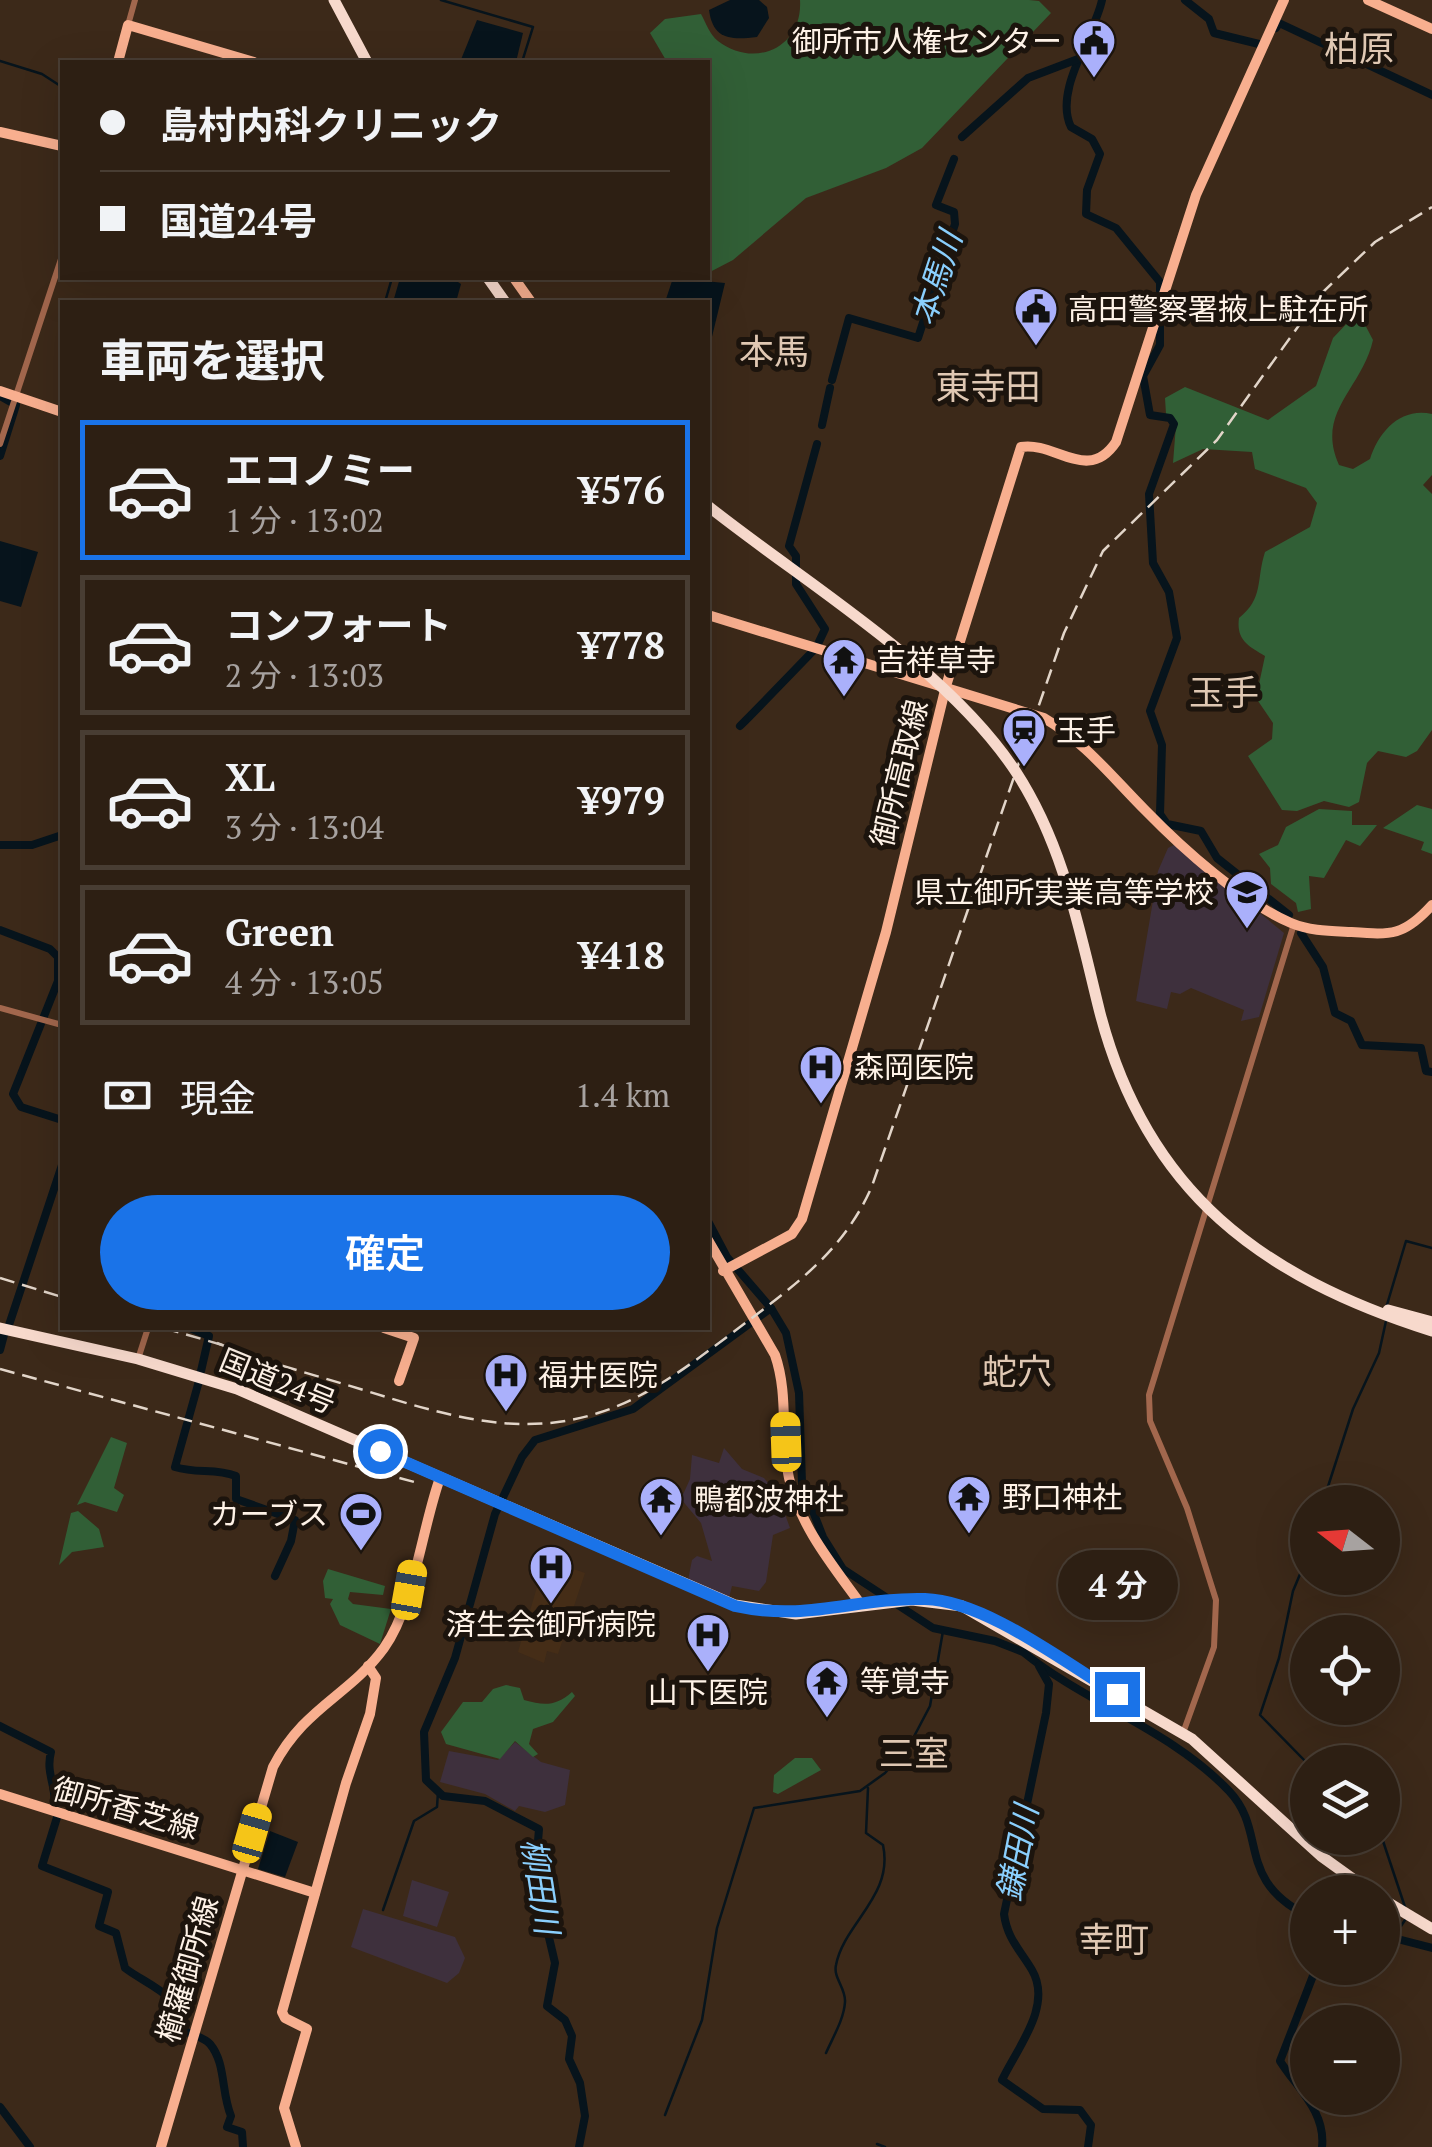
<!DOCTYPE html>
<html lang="ja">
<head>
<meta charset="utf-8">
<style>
  :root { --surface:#2d1f13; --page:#392c21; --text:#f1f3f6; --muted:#a7a2a0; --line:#483d33; --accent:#1a73e8 }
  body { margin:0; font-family:"PT Serif","Noto Sans JP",serif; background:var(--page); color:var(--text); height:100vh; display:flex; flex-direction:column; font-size:38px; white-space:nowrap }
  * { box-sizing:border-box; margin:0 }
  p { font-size:32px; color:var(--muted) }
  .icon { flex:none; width:55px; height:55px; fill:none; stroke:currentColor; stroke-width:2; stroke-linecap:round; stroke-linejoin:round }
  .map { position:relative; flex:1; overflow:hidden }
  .side { position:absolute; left:60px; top:300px; width:650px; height:1030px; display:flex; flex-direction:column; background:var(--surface); border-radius:0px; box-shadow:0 10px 40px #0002,0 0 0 2px var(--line) }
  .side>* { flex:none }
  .hud { position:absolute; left:60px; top:60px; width:650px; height:220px; border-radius:0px; box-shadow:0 10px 40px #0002,0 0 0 2px var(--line); display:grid; align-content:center; height:220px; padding:0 40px; background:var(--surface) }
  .needle { width:65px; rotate:287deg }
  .tools { position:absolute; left:1290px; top:1485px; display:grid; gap:20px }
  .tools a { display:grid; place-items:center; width:110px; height:110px; border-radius:50%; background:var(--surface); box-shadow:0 10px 40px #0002,0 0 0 2px var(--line); font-size:50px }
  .end { position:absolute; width:45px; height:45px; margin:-22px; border:12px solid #1a73e8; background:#fff; box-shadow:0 0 0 5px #fff }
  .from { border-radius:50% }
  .bubble { position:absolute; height:70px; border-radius:35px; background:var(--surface); box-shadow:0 10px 40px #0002,0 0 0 2px var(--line); font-size:32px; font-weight:600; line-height:70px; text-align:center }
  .car { position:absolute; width:30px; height:60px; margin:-30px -15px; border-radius:12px; box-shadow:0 0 8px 2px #0007; background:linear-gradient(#f5c518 24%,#345 0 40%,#f5c518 0 76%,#345 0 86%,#f5c518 0) }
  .hud b { display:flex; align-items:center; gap:35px; height:95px; font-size:38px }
  .hud b+b { border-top:2px solid var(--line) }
  .hud i { width:25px; height:25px; background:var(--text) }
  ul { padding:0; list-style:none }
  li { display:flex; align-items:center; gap:30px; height:140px; margin:0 20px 15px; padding:0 20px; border:5px solid var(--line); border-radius:0px }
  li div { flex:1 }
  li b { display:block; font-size:38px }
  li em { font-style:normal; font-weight:600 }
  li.on { border-color:var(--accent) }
  li>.icon { width:90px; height:90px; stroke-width:1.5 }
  h2 { padding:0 40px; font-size:45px; line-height:120px }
  .pay { display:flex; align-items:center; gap:25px; height:110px; padding:0 40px; font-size:38px }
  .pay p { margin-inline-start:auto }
  .primary-button { display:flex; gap:20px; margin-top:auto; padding:20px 40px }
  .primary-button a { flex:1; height:115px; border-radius:60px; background:var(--accent); color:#fff; font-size:40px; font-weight:600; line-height:115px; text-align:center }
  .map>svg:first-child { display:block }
</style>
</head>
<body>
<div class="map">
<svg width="1432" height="2147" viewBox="0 0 1432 2147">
  <rect width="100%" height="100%" fill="#3c2919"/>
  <path fill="#452d17" d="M 554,1562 L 585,1573 L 558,1654 L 547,1651 L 544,1663 L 518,1652 L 542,1570 L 550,1573 Z"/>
  <g fill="#3e303d">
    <path d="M 1176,844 L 1284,933 L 1259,1017 L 1241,1021 L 1244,1010 L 1191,988 L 1180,994 L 1171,992 L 1167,1009 L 1136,1001 L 1158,871 L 1168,848 Z"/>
    <path d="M 724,1448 L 742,1469 L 764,1478 L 778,1495 L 790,1528 L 773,1535 L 766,1582 L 759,1591 L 732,1586 L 729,1598 L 688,1580 L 692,1560 L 697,1556 L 712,1561 L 701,1523 L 681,1499 L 690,1479 L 692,1455 L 719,1463 Z"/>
    <path d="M 515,1742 L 541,1762 L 570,1770 L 565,1805 L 545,1812 L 519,1806 L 515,1811 L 485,1794 L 440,1782 L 449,1751 L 498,1760 Z"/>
    <path d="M 412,1880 L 449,1892 L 437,1927 L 403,1916 Z"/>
    <path d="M 363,1909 L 455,1937 L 465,1958 L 459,1973 L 447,1983 L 351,1947 Z"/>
  </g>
  <g fill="#315f36">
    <path d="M 800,0 L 1029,0 L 1039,1 L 1051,13 L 922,148 L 886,168 L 806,198 L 733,260 L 708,273 L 708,62 L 667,62 L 650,33 L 665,19 L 701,14 C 706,23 710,35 718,41 C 754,69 803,48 800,0 Z"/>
    <path d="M 1352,318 L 1362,319 L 1373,340 C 1362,389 1315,412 1339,465 L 1353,469 L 1370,459 C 1379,431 1401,407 1432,414 L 1432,475 L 1423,485 L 1432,494 L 1432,730 L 1417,751 L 1406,757 L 1378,751 L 1367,763 L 1359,802 L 1349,807 L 1324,801 L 1297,811 L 1282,810 L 1248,756 L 1272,739 L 1273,723 L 1256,698 L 1265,656 C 1248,646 1236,640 1239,618 C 1264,598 1256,580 1265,552 L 1310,527 L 1317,503 L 1306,488 L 1255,469 L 1252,452 L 1203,449 L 1173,463 L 1176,425 L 1166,414 L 1165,398 L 1185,387 L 1268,420 L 1316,386 L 1333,338 Z"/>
    <path d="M 1417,805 L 1432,809 L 1432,854 L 1421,850 L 1424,842 L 1383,828 Z"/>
    <path d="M 1319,809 L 1352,811 L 1352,825 L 1377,825 L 1360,846 L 1346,840 L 1324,878 L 1309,876 L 1311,909 L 1298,912 L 1296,903 L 1271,884 L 1270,868 L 1259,854 L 1278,845 L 1286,827 Z"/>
    <path d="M 111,1437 L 127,1443 L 114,1488 L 124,1495 L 117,1512 L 85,1502 L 77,1505 Z"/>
    <path d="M 78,1511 L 99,1529 L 104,1547 L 72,1552 L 59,1565 L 71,1513 Z"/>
    <path d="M 328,1569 L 385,1586 L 383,1595 L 350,1592 L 348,1599 L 353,1604 L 391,1609 L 380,1644 L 340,1625 L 330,1604 L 333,1599 L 325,1598 L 323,1581 Z"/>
    <path d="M 506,1685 L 520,1688 L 524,1700 C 545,1706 556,1706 572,1692 L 575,1696 L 553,1722 L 533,1729 L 529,1744 L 538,1754 L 533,1757 L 515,1741 L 500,1759 L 446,1744 L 441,1732 L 463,1702 L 482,1702 L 493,1689 Z"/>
    <path d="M 795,1758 L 812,1758 L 821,1770 L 778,1794 L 773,1792 L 774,1775 Z"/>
  </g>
  <g fill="#07141c">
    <path d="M 730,0 L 759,0 L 767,7 L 769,18 L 757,37 C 731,40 713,40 709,10 Z"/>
    <path d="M 477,20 L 523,33 L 516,62 L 460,62 Z"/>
    <path d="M 400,278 L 452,278 L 461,284 L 456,302 L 393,302 Z"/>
    <path d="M 673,278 L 725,283 L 711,341 L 708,342 L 708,302 L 665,302 Z"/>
    <path d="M 0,541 L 38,552 L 21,607 L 0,601 Z"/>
    <path d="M 270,1831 L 298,1842 L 285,1877 L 258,1869 Z"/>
  </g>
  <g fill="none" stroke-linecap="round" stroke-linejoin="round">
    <g stroke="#07141c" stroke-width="2.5">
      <path d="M 441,0 L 533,27 L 522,62"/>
      <path d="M 0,61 L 42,74 L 62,87"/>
      <path d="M 385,302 L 392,278"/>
      <path d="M 1386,1308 L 1406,1241 L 1432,1248"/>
      <path d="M 1323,1502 L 1353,1409 L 1379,1353 L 1386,1321"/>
      <path d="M 1308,1555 L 1293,1591 L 1279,1658 L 1260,1715 L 1308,1764"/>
      <path d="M 1382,1838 L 1405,1907"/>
      <path d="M 383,1910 L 414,1821 L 437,1807 L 438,1792"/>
      <path d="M 1401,1926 L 1405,1920"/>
      <path d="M 826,2053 C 833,2037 844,2019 845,2002 C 846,1988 833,1978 836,1965 C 844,1923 894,1896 883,1845 L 866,1833 L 868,1788"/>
      <path d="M 665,2115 L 702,2020 L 717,1928 L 754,1808 L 860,1791 L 885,1773 L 909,1746 L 930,1706 L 943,1631"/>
      <path d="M 877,2144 L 885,2147"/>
    </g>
    <g stroke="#07141c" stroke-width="8">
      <path d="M 1102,0 C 1095,35 1053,90 1071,127 L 1092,139 L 1100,154 L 1087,190 L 1086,214 L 1116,228 L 1160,282 L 1160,345 L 1143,376 L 1150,415 L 1170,418 L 1174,424 L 1149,494 L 1153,563 L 1169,592 L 1177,638 L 1150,711 L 1162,745 L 1160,814 L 1167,824 L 1201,831 L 1217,858 L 1289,915"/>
      <path d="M 1185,0 L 1209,19 L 1214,33 L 1259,44"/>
      <path d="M 1276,28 L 1279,23 L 1432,95"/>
      <path d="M 962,137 L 1028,78 L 1078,59"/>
      <path d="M 832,380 L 849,318 L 918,338 L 955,224 L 954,212 L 936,205 L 954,159"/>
      <path d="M 0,396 L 16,405 L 0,456"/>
      <path d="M 822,425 L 830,388"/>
      <path d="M 817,444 L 789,546 L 796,556 L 796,584 L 825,629 L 817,646"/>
      <path d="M 740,726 C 765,701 787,678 813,651"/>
      <path d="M 0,845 L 32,845 L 62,835"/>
      <path d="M 0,930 L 50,949 L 58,957 L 58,981 L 13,1094 L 21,1107 L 62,1120"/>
      <path d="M 1301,933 L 1323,967 L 1335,1013 L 1351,1021 L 1362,1045 L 1421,1048 L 1426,1071 L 1432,1072"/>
      <path d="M 708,1221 L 727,1257 L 771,1308 L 786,1333 L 799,1393 L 802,1483 L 823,1537 L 843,1569 L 933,1628 L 995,1641 L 1023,1652 C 1087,1704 1171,1730 1229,1791 C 1268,1832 1235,1880 1308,1916"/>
      <path d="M 9,1325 L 62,1165"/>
      <path d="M 190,1328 L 209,1336 L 201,1371"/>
      <path d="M 0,1350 L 4,1335"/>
      <path d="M 199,1381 L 175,1467 C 197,1474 215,1468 236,1476 L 236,1499 L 295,1520 L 291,1541 L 275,1576"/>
      <path d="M 1039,1666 L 1049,1684 L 1046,1713 L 1004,1914 C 1007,1938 1020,1950 1032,1970 C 1053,2006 1017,2048 1002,2080 L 1043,2109 L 1080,2110 L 1091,2125 L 1088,2147"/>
      <path d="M 0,1726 L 51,1752 C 45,1774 58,1788 54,1809 L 59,1811 L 42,1866 L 108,1892 L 99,1926 L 116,1933 L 125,1968 C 145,1984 187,1997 180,2028 C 189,2035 203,2036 210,2044 C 226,2063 221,2092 231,2116 L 227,2127 L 242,2132 L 243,2147"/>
      <path d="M 1382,1935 L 1432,1948"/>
      <path d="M 1316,1968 L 1280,2061 C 1297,2088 1326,2112 1322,2147"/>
      <path d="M 0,2107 L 30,2147"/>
      <path d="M 579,2147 L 585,2116 L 580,2083 L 569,2059 L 572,2036 L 565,2020 L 547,2006 L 555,1963 L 535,1878 L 539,1829 L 485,1801 L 443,1796 L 426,1780 L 424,1732 L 455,1658 L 495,1514 L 522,1457 L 535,1440 L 633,1409 L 771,1308"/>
    </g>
    <g stroke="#a2674d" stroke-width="6">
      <path d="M 128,25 L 135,0"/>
      <path d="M 0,444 L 62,256"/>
      <path d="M 891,670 L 894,658"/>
      <path d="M 0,1008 L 62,1025"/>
      <path d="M 138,1359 L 148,1328"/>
      <path d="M 1183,1733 L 1214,1647 L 1216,1600 L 1187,1508 L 1150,1421 L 1149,1395 L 1294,924"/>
    </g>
    <g stroke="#f8af8f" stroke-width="10">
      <path d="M 1368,0 L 1432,29"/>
      <path d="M 118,62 L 128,25 L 254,62"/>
      <path d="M 0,132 L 62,146"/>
      <path d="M 514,278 L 531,302"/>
      <path d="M 0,391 L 62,412"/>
      <path d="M 708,615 L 1044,718 C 1086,743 1112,777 1146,811 C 1183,849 1242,902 1291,923 C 1310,931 1330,931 1351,932 C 1392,935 1404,936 1432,905"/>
      <path d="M 708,1240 L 775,1355 C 789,1395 780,1437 789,1478 C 800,1527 834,1567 862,1606"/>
      <path d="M 723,1271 L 792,1234 L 802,1219 L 886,932 L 946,686 L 1021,447 C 1055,441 1088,484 1116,442 L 1196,195 L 1284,0"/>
      <path d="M 384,1328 L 414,1338 L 399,1381"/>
      <path d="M 0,1794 L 315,1893"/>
      <path d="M 161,2147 L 273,1767 C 304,1707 349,1696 384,1648 C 414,1606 422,1528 440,1478"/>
      <path d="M 296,2147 L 284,2108 L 307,2029 L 285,2018 L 282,2012 L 346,1783 L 370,1714 L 376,1678 L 368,1666"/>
    </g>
    <g stroke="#f7d9cc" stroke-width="11">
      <path d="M 334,0 L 367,62"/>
      <path d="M 488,278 L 505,302"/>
      <path d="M 1388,1310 L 1432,1322"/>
      <path d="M 0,1328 L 138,1359 L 237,1389 L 735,1605 L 796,1614 L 912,1600 L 962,1606 L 1192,1739 L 1321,1856 L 1371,1892"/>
      <path d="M 1382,1899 L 1432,1929"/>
    </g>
    <g stroke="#e2d5c9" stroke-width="2.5" stroke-dasharray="15 8" stroke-linecap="butt">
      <path d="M 0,1278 L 62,1297"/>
      <path d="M 164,1328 L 229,1347"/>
      <path d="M 217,1343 C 259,1360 304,1372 347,1385 C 430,1410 512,1441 598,1413 C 654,1396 705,1353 752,1318 C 803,1279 846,1246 872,1186 L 1064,633 L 1103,551 L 1217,440 L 1322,293 L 1375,242 L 1432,207"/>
      <path d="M 0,1369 L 418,1483"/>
    </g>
    <path stroke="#f7d9cc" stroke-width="11" d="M 708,506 C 806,584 947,667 1016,772 C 1064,846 1079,929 1100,1013 C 1147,1193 1262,1277 1432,1331"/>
  </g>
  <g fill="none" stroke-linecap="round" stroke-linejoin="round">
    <path stroke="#1a73e8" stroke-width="12" d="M 380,1451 L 735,1606 C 808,1622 857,1597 925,1599 C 986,1601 1065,1663 1117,1694"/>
  </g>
  <defs>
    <symbol id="civic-pin" viewBox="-11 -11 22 30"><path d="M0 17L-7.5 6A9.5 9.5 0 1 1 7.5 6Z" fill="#aab0fb" stroke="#1c140d"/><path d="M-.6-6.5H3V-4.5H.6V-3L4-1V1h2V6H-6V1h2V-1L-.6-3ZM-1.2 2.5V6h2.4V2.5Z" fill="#111"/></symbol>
    <symbol id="temple-pin" viewBox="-11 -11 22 30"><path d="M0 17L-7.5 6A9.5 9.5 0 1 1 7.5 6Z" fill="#aab0fb" stroke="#1c140d"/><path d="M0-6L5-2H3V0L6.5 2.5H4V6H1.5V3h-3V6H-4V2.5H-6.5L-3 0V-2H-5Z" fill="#111"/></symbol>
    <symbol id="station-pin" viewBox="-11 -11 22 30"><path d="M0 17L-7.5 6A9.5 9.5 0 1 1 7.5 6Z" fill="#aab0fb" stroke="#1c140d"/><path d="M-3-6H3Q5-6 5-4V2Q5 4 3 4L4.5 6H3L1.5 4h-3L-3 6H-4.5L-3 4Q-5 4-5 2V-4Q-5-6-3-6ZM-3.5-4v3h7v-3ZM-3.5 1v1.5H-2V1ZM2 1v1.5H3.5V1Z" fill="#111"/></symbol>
    <symbol id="school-pin" viewBox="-11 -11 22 30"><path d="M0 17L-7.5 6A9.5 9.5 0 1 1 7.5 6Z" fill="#aab0fb" stroke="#1c140d"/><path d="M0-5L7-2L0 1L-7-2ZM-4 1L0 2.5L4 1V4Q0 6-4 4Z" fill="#111"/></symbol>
    <symbol id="hospital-pin" viewBox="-11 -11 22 30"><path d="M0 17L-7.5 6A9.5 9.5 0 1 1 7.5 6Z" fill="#aab0fb" stroke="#1c140d"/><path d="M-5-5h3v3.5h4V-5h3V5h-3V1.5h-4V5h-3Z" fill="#111"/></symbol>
    <symbol id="stadium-pin" viewBox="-11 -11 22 30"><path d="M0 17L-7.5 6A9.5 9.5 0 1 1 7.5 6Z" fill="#aab0fb" stroke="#1c140d"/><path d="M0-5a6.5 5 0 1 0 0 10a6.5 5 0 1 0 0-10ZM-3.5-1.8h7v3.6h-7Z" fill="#111"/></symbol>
  </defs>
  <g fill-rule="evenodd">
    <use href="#civic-pin" x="1069" y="16" width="50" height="68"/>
    <use href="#civic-pin" x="1011" y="284" width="50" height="68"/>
    <use href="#temple-pin" x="819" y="635" width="50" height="68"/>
    <use href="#station-pin" x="999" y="705" width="50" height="68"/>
    <use href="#school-pin" x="1222" y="867" width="50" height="68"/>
    <use href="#hospital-pin" x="796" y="1042" width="50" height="68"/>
    <use href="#hospital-pin" x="481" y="1350" width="50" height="68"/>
    <use href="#temple-pin" x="944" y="1472" width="50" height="68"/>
    <use href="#temple-pin" x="636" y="1474" width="50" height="68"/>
    <use href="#stadium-pin" x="336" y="1489" width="50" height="68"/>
    <use href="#hospital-pin" x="526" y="1542" width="50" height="68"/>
    <use href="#hospital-pin" x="683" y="1610" width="50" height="68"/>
    <use href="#temple-pin" x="802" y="1656" width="50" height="68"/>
  </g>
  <g text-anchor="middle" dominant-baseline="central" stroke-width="10" stroke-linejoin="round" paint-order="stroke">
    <g font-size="30" fill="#fef2e7" stroke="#1c140d" text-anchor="start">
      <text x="1062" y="41" text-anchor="end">御所市人権センター</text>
      <text x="1068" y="309">高田警察署掖上駐在所</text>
      <text x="876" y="660">吉祥草寺</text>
      <text x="1056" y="730">玉手</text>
      <text x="1214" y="892" text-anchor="end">県立御所実業高等学校</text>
      <text x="854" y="1067">森岡医院</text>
      <text x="538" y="1375">福井医院</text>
      <text x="1002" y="1497">野口神社</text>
      <text x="694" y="1499">鴨都波神社</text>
      <text x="328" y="1514" text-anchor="end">カーブス</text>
      <text x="551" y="1624" text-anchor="middle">済生会御所病院</text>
      <text x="860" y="1681">等覚寺</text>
      <text x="708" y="1692" text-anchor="middle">山下医院</text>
    </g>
    <g font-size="30" fill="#fef2e7" stroke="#1c140d">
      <text transform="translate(899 773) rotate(-76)">御所高取線</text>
      <text transform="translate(278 1381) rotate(22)">国道24号</text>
      <text transform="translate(126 1808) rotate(16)">御所香芝線</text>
      <text transform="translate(187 1969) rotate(-74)">櫛羅御所線</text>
    </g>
    <g font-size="32" font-style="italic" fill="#8acffd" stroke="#1c140d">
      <text transform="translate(936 278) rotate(-72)">本馬川</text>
      <text transform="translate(1017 1853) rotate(-79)">鎌田川</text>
      <text transform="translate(541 1886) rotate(81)">柳田川</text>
    </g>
    <g font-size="35" fill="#e0c8b3" stroke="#1c140d">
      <text x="1359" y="48">柏原</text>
      <text x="774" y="351">本馬</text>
      <text x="988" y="386">東寺田</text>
      <text x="1224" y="692">玉手</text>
      <text x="1017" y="1371">蛇穴</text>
      <text x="914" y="1753">三室</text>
      <text x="1114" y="1939">幸町</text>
    </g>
  </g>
</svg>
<div class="tools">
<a><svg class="needle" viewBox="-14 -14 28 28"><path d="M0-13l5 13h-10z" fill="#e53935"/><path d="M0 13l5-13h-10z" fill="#a7a2a0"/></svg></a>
<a><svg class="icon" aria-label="locate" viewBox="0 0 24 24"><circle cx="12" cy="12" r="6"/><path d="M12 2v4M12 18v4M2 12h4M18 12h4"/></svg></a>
<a><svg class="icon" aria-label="layers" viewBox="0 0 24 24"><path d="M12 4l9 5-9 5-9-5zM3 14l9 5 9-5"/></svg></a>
<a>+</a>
<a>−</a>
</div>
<i class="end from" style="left:380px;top:1451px"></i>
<i class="end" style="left:1117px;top:1694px"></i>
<div class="bubble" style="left:1058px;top:1550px;width:120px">4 分</div>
<i class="car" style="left:786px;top:1442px;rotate:358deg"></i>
<i class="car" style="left:409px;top:1590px;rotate:10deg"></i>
<i class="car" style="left:252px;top:1833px;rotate:16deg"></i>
<div class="hud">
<b><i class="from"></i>島村内科クリニック</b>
<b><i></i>国道24号</b>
</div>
<section class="side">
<h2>車両を選択</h2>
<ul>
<li class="on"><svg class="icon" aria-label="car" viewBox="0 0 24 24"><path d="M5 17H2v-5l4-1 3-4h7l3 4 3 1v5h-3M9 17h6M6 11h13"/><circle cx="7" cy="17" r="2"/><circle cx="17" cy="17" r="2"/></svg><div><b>エコノミー</b><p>1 分 · 13:02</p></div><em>¥576</em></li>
<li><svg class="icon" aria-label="car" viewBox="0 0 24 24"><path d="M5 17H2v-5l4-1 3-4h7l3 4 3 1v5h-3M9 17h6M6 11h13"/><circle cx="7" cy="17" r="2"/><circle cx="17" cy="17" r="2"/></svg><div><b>コンフォート</b><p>2 分 · 13:03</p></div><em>¥778</em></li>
<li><svg class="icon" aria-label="car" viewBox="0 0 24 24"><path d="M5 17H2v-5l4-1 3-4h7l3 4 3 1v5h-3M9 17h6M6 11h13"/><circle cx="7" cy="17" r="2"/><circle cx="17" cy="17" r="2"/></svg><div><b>XL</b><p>3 分 · 13:04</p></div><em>¥979</em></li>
<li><svg class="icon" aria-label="car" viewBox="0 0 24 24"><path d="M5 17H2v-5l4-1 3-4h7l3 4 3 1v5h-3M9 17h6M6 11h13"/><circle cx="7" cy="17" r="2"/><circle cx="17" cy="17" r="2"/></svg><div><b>Green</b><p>4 分 · 13:05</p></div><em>¥418</em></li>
</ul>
<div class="pay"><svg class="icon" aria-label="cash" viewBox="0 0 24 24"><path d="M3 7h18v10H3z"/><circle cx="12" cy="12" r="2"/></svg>現金<p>1.4 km</p></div>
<div class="primary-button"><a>確定</a></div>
</section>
</div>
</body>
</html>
